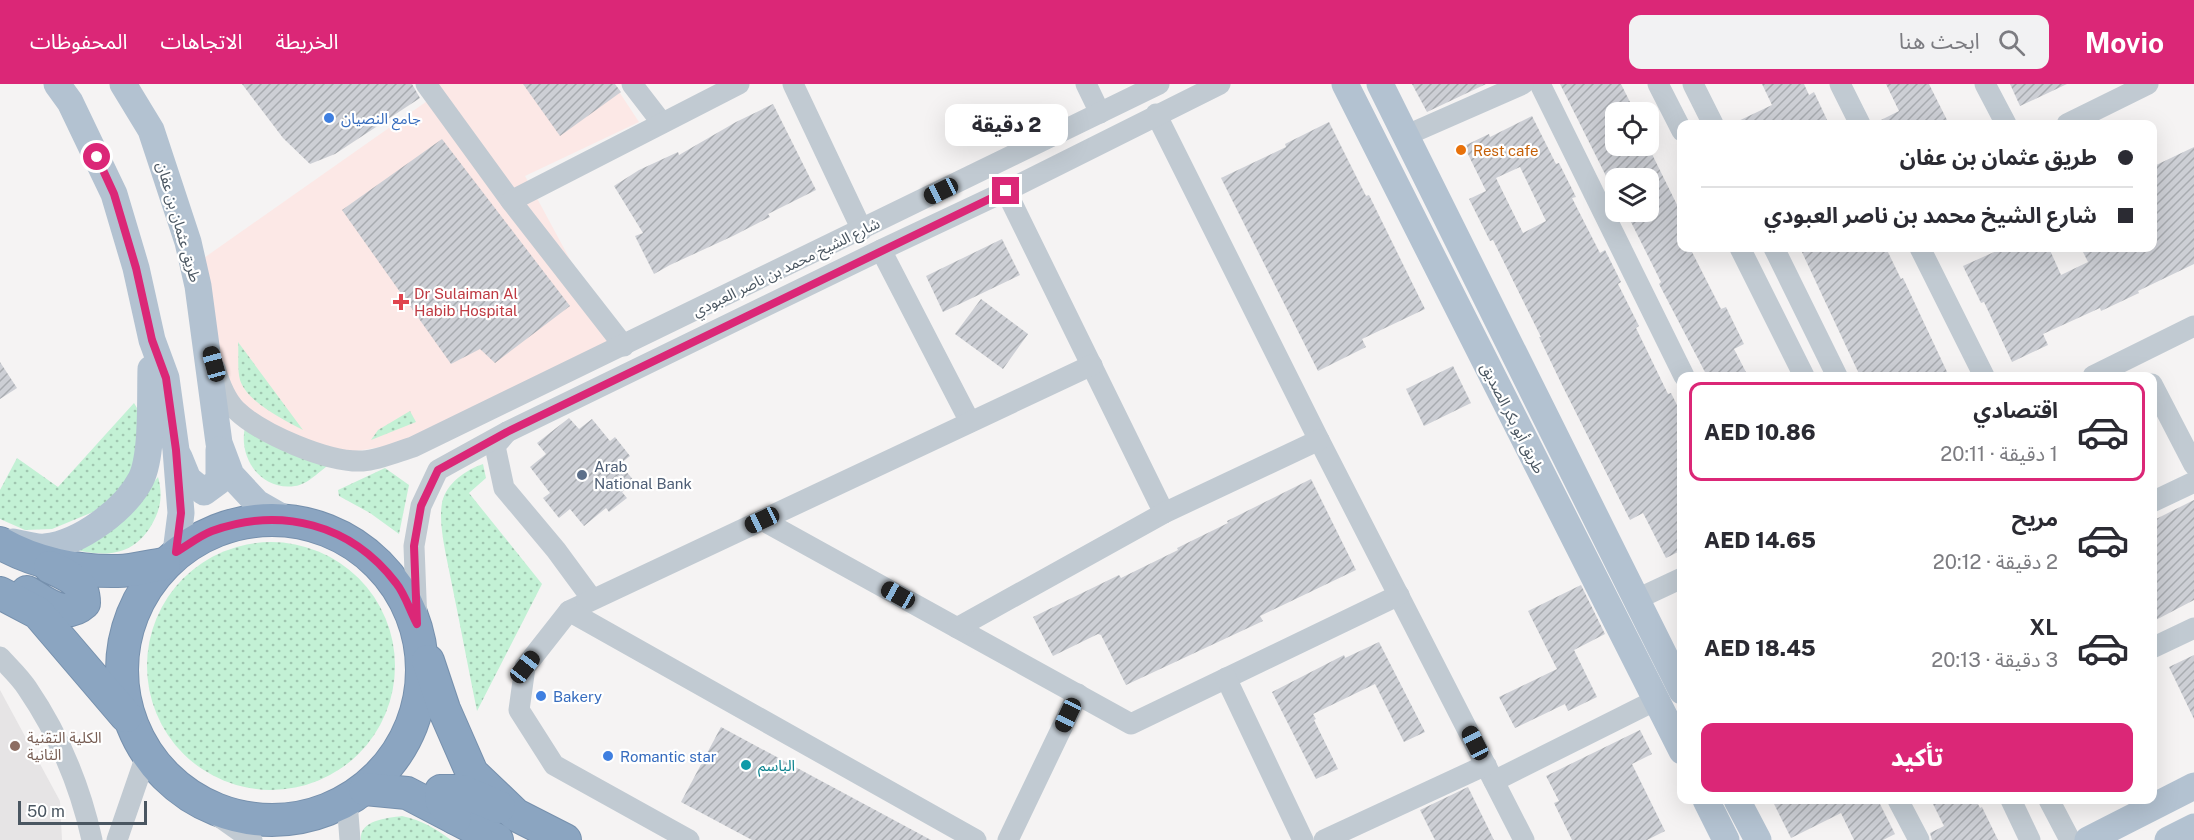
<!DOCTYPE html>
<html lang="ar">
<head>
<meta charset="utf-8">
<style>
  :root { --surface:#fff; --page:#f2f2f3; --text:#2b2b33; --muted:#7c7c81; --line:#e1e1e2; --accent:#db2777 }
  body { margin:0; font-family:"Public Sans","Noto Sans Arabic",sans-serif; background:var(--page); color:var(--text); direction:rtl; height:100vh; display:flex; flex-direction:column; font-size:22px; white-space:nowrap }
  * { box-sizing:border-box; margin:0 }
  p { font-size:20px; color:var(--muted) }
  .icon { flex:none; width:33px; height:33px; fill:none; stroke:currentColor; stroke-width:2; stroke-linecap:round; stroke-linejoin:round }
  .map { position:relative; flex:1; overflow:hidden; direction:ltr }
  .side { position:absolute; left:1677px; top:288px; width:480px; height:432px; display:flex; flex-direction:column; background:var(--surface); border-radius:12px; box-shadow:0 6px 24px #0002; direction:rtl }
  .side>* { flex:none }
  .guide { position:absolute; left:1677px; top:36px; width:480px; height:132px; border-radius:12px; box-shadow:0 6px 24px #0002; direction:rtl; display:grid; align-content:center; height:132px; padding:0 24px; background:var(--surface) }
  .fabs { position:absolute; left:1605px; top:18px; display:grid; gap:12px }
  .fabs a { display:grid; place-items:center; width:54px; height:54px; border-radius:12px; background:var(--surface); box-shadow:0 6px 24px #0002; font-size:30px }
  .scale { position:absolute; left:18px; bottom:15px; width:129px; box-sizing:border-box; padding-left:6px; border:3px solid #4a5661; border-top:0; font-size:16px; line-height:21px; white-space:nowrap; color:#4a5661; -webkit-text-stroke:4px #fff; paint-order:stroke }
  .end { position:absolute; width:27px; height:27px; margin:-14px; border:8px solid #db2777; background:#fff; box-shadow:0 0 0 3px #fff }
  .from { border-radius:50% }
  .bubble { position:absolute; height:42px; border-radius:12px; background:var(--surface); box-shadow:0 6px 24px #0002; font-size:20px; font-weight:800; line-height:42px; text-align:center; direction:rtl }
  .car { position:absolute; width:18px; height:36px; margin:-18px -9px; border-radius:8px; box-shadow:0 0 4px 2px #0007; background:linear-gradient(#222 24%,#8ab4d8 0 40%,#222 0 76%,#8ab4d8 0 86%,#222 0) }
  .guide b { display:flex; align-items:center; gap:21px; height:57px; font-size:22px }
  .guide b+b { border-top:2px solid var(--line) }
  .guide i { width:15px; height:15px; background:var(--text) }
  ul { padding:10px 0 0; list-style:none }
  li { display:flex; align-items:center; gap:18px; height:99px; margin:0 12px 9px; padding:0 12px; border:3px solid transparent; border-radius:12px }
  li div { flex:1 }
  li b { display:block; font-size:22px }
  li em { font-style:normal; font-weight:800 }
  li.selected { border-color:var(--accent) }
  li>.icon { width:54px; height:54px; stroke-width:1.5 }
  .cta { display:flex; gap:12px; margin-top:auto; padding:12px 24px }
  .cta a { flex:1; height:69px; border-radius:12px; background:var(--accent); color:#fff; font-size:24px; font-weight:800; line-height:69px; text-align:center }
  header { display:flex; align-items:center; gap:36px; box-sizing:border-box; height:84px; padding:0 30px; background:var(--accent); color:#fff }
  header strong { font-size:28px }
  nav { display:flex; gap:33px; margin-inline-start:auto; font-size:21px }
  .search { width:420px; height:54px; background:var(--page); display:flex; align-items:center; gap:15px; box-sizing:border-box; padding:0 21px; border-radius:12px; color:var(--muted); font-size:22px }
  .map>svg:first-child { display:block }
</style>
</head>
<body>
<header>
<strong>Movio</strong>
<div class="search"><svg class="icon" aria-label="search" viewBox="0 0 24 24"><circle cx="10" cy="10" r="6"/><path d="M15 15l6 6"/></svg>ابحث هنا</div>
<nav><a>الخريطة</a><a>الاتجاهات</a><a>المحفوظات</a></nav>
</header>
<div class="map">
<svg width="2194" height="756" viewBox="0 0 2194 756">
  <defs>
    <pattern id="grass-dots" width="8" height="8" patternUnits="userSpaceOnUse" patternTransform="scale(1.5)"><rect width="8" height="8" fill="#c3f1d5"/><path d="M2 2h.1M6 6h.1" fill="none" stroke="#a0c6b0" stroke-width="1.8" stroke-linecap="round"/></pattern>
    <pattern id="building-hatch" width="6" height="6" patternUnits="userSpaceOnUse" patternTransform="scale(1.5)"><rect width="6" height="6" fill="#cdcfd5"/><path d="M-1 1l2-2M0 6l6-6M5 7l2-2" fill="none" stroke="#a8abb0"/></pattern>
  </defs>
  <rect width="100%" height="100%" fill="#f5f3f3"/>
  <path fill="#e6e4e5" d="M 0,606 L 60,717 L 62,756 L 0,756 Z"/>
  <path fill="#fce8e6" d="M 435,0 L 614,0 L 639,38 L 525,92 L 615,259 L 399,360 L 350,368 L 313,360 L 264,336 L 240,318 L 225,292 L 201,176 L 440,8 Z"/>
  <g fill="url(#grass-dots)">
    <path d="M 238,258 L 303,346 C 284,336 247,318 240,296 C 237,285 239,270 238,258 Z"/>
    <path d="M 134,319 L 143,334 L 146,357 L 122,407 L 93,428 L 52,445 L 25,446 L 0,435 L 0,406 L 17,374 L 58,403 Z"/>
    <path d="M 410,327 L 416,338 L 371,356 L 378,346 Z"/>
    <path d="M 245,343 L 331,379 C 321,386 307,401 295,402 C 261,407 238,374 245,343 Z"/>
    <path d="M 483,380 L 486,394 L 469,409 L 542,500 L 477,627 C 468,583 460,540 451,496 C 447,474 438,441 442,419 C 446,399 466,386 483,380 Z"/>
    <path d="M 385,384 L 409,401 L 399,450 L 370,429 L 339,412 L 338,406 Z"/>
    <path d="M 158,393 C 163,411 161,425 151,442 C 130,476 98,473 63,462 L 141,414 Z"/>
    <circle cx="271" cy="582" r="124"/>
    <path d="M 402,732 C 421,736 435,744 451,756 L 361,756 C 359,736 387,734 402,732 Z"/>
  </g>
  <g fill="url(#building-hatch)" fill-rule="evenodd">
    <path d="M 242,0 L 412,0 L 420,14 L 335,70 L 310,80 L 283,54 Z"/>
    <path d="M 523,0 L 615,0 L 621,8 L 560,52 Z"/>
    <path d="M 1412,0 L 1486,0 L 1427,28 Z"/>
    <path d="M 1560,0 L 1621,0 L 1633,24 L 1625,28 L 1616,28 L 1616,62 L 1648,62 L 1682,131 L 1682,164 L 1690,164 L 1721,225 L 1726,223 L 1744,260 L 1734,265 L 1748,292 L 1707,292 L 1659,200 L 1661,198 L 1626,128 L 1648,128 L 1648,94 L 1616,94 L 1616,112 Z"/>
    <path d="M 1762,0 L 1804,0 L 1809,11 L 1814,8 L 1829,40 L 1732,40 L 1772,21 Z"/>
    <path d="M 1886,0 L 1929,0 L 1949,40 L 1873,40 L 1899,27 Z"/>
    <path d="M 2010,0 L 2067,0 L 2020,22 Z"/>
    <path d="M 773,20 L 816,106 L 768,130 L 770,133 L 733,152 L 670,181 L 654,190 L 635,152 L 643,149 L 614,102 L 639,86 L 678,68 L 679,71 L 736,38 Z"/>
    <path d="M 1532,32 L 1556,80 L 1559,79 L 1576,113 L 1572,114 L 1600,169 L 1605,166 L 1621,198 L 1618,200 L 1639,242 L 1636,244 L 1668,310 L 1671,309 L 1682,331 L 1682,466 L 1666,474 L 1643,429 L 1630,436 L 1562,301 L 1539,253 L 1541,253 L 1493,156 L 1490,157 L 1469,115 L 1486,107 L 1464,62 L 1489,50 L 1490,53 ZM 1520,83 L 1546,137 L 1523,149 L 1496,94 Z"/>
    <path d="M 1329,38 L 1366,112 L 1369,111 L 1425,225 L 1362,255 L 1366,263 L 1318,287 L 1221,94 L 1286,63 L 1285,60 Z"/>
    <path d="M 442,55 L 570,222 L 495,279 L 480,265 L 451,280 L 342,126 Z"/>
    <path d="M 2194,63 L 2194,180 L 2138,207 L 2139,209 L 2101,227 L 2100,224 L 2043,250 L 2048,261 L 2012,278 L 1984,218 L 1981,219 L 1963,182 L 2003,164 L 2049,164 L 2061,191 L 2088,178 L 2081,164 L 2152,164 L 2152,83 Z"/>
    <path d="M 1002,155 L 1020,191 L 943,228 L 926,192 Z"/>
    <path d="M 1800,164 L 1886,164 L 1901,195 L 1903,194 L 1949,292 L 1860,292 Z"/>
    <path d="M 981,215 L 1028,250 L 1003,285 L 955,250 Z"/>
    <path d="M 0,278 L 17,304 L 0,315 Z"/>
    <path d="M 1453,282 L 1471,319 L 1424,342 L 1406,305 Z"/>
    <path d="M 569,334 L 579,345 L 592,335 L 610,357 L 615,353 L 630,372 L 620,380 L 635,398 L 622,408 L 627,414 L 609,428 L 606,424 L 584,442 L 570,425 L 559,434 L 543,414 L 550,409 L 530,383 L 546,370 L 537,359 Z"/>
    <path d="M 1311,395 L 1356,486 L 1260,532 L 1263,537 L 1126,601 L 1101,551 L 1098,550 L 1053,572 L 1033,533 L 1119,491 L 1121,494 L 1178,466 L 1177,464 L 1228,439 L 1227,437 Z"/>
    <path d="M 2194,416 L 2194,516 L 2152,538 L 2152,437 Z"/>
    <path d="M 1581,501 L 1605,550 L 1574,566 L 1597,613 L 1568,627 L 1565,620 L 1515,644 L 1499,613 L 1557,585 L 1528,527 Z"/>
    <path d="M 1379,558 L 1425,648 L 1404,658 L 1375,600 L 1313,630 L 1316,635 L 1314,636 L 1338,685 L 1316,695 L 1272,608 L 1344,571 L 1345,574 Z"/>
    <path d="M 2194,571 L 2194,635 L 2169,583 Z"/>
    <path d="M 721,643 L 931,756 L 752,756 L 681,718 Z"/>
    <path d="M 1640,646 L 1652,670 L 1632,680 L 1665,747 L 1647,756 L 1572,756 L 1554,719 L 1559,717 L 1546,692 Z"/>
    <path d="M 1468,703 L 1494,756 L 1435,756 L 1420,726 Z"/>
    <path d="M 1772,716 L 1878,716 L 1895,750 L 1883,756 L 1854,756 L 1841,729 L 1791,754 Z"/>
    <path d="M 1931,716 L 1976,716 L 1980,724 L 1982,723 L 1998,756 L 1932,756 L 1930,749 L 1944,742 Z"/>
  </g>
  <g fill="none" stroke-linecap="round" stroke-linejoin="round">
    <defs>
      <g id="highway">
        <circle cx="272" cy="586" r="150"/>
        <path d="M 0,459 C 35,479 78,488 118,487 C 133,487 149,482 164,480"/>
        <path d="M 27,508 C 46,519 65,536 84,519 C 84,496 68,492 50,483"/>
        <path d="M 0,509 L 38,529 L 126,632"/>
        <path d="M 428,577 L 444,625 L 472,689 L 516,731 L 565,756"/>
        <path d="M 365,705 L 407,709 L 497,756"/>
        <path d="M 455,734 L 442,718 L 441,707 L 462,707 L 499,723"/>
      </g>
    </defs>
    <use href="#highway" stroke="#7690ad" stroke-width="34"/>
    <g stroke="#c1cad2" stroke-width="21">
      <path d="M 426,0 L 511,117 L 624,262"/>
      <path d="M 632,0 L 662,39"/>
      <path d="M 793,0 L 862,146"/>
      <path d="M 1086,0 L 1100,29"/>
      <path d="M 1540,0 L 1684,292"/>
      <path d="M 1658,0 L 1682,47"/>
      <path d="M 1693,0 L 1713,40"/>
      <path d="M 1840,0 L 1860,40"/>
      <path d="M 1985,0 L 2006,40"/>
      <path d="M 1156,30 L 1319,356 L 1524,756"/>
      <path d="M 2067,40 L 2148,0"/>
      <path d="M 1407,51 L 1523,0"/>
      <path d="M 1006,107 L 1164,429"/>
      <path d="M 511,117 L 739,0"/>
      <path d="M 1740,164 L 1804,292"/>
      <path d="M 1774,164 L 1837,292"/>
      <path d="M 1920,164 L 1984,292"/>
      <path d="M 881,166 L 970,338"/>
      <path d="M 215,284 C 219,298 225,315 236,326 C 261,350 328,379 363,377 C 379,376 397,368 413,363 L 1159,0"/>
      <path d="M 2093,292 L 2194,242"/>
      <path d="M 2152,300 L 2194,381"/>
      <path d="M 507,348 L 495,362 L 504,404 L 556,466 L 592,515"/>
      <path d="M 2152,418 L 2194,398"/>
      <path d="M 762,436 L 1131,640 L 1399,511"/>
      <path d="M 1635,516 L 1682,494"/>
      <path d="M 569,527 L 1092,281"/>
      <path d="M 417,540 L 414,462 L 421,422 L 438,386 L 507,348 L 881,166 L 1006,107 L 1220,0"/>
      <path d="M 957,544 L 1164,429 L 1319,356"/>
      <path d="M 2152,564 L 2194,544"/>
      <path d="M 0,573 C 9,583 20,593 27,604 C 59,651 80,701 92,756"/>
      <path d="M 1226,594 L 1303,756"/>
      <path d="M 1494,697 L 1656,616"/>
      <path d="M 190,712 L 252,756"/>
      <path d="M 1898,716 L 1919,756"/>
      <path d="M 2011,716 L 2030,756"/>
      <path d="M 2049,716 L 2070,756"/>
      <path d="M 347,717 L 350,756"/>
      <path d="M 117,756 L 147,669"/>
      <path d="M 689,756 L 554,681 L 519,626 L 525,583 L 569,527 L 976,756"/>
      <path d="M 1008,756 L 1078,610"/>
      <path d="M 1324,756 L 1486,681"/>
    </g>
    <g stroke="#b3c2d1" stroke-width="27">
      <path d="M 57,0 L 70,18 L 114,110 L 136,184 L 152,256 L 166,294 L 176,366 L 181,429 L 176,468"/>
      <path d="M 123,0 L 151,46 L 188,158 L 198,202 L 219,359 L 231,391 L 257,419 L 285,435"/>
      <path d="M 1345,0 L 1682,667"/>
      <path d="M 1380,0 L 1682,607"/>
      <path d="M 179,373 L 188,395 L 204,408 L 219,397 L 219,366"/>
      <path d="M 13,458 C 23,460 36,464 45,463 C 80,459 125,426 141,395 C 153,371 150,312 151,285"/>
      <path d="M 1706,716 L 1726,756"/>
      <path d="M 1737,716 L 1758,756"/>
      <path d="M 2088,756 L 2194,702"/>
      <path d="M 2168,756 L 2194,743"/>
    </g>
    <use href="#highway" stroke="#8ba5c1" stroke-width="32"/>
  </g>
  <g fill="none" stroke-linecap="round" stroke-linejoin="round">
    <path stroke="#db2777" stroke-width="8" d="M 97,73 L 114,110 L 136,184 L 152,256 L 166,294 L 176,366 L 181,429 L 176,468 C 188,461 199,452 212,447 C 281,422 351,440 396,499 C 405,510 410,527 417,540 L 414,462 L 421,422 L 438,386 L 507,348 L 1006,107"/>
  </g>
  <g fill="#3f7fe0" stroke="#fff" stroke-width="2">
    <circle cx="329" cy="34" r="6"/>
    <circle cx="541" cy="612" r="6"/>
    <circle cx="608" cy="672" r="6"/>
  </g>
  <circle fill="#e8710a" stroke="#fff" stroke-width="2" cx="1461" cy="66" r="6"/>
  <path fill="#e0444e" stroke="#fff" stroke-width="2" d="M398 209h6v6h6v6h-6v6h-6v-6h-6v-6h6z"/>
  <circle fill="#5c6f8a" stroke="#fff" stroke-width="2" cx="582" cy="391" r="6"/>
  <circle fill="#8d6e63" stroke="#fff" stroke-width="2" cx="15" cy="662" r="6"/>
  <circle fill="#0f9aa8" stroke="#fff" stroke-width="2" cx="746" cy="681" r="6"/>
  <g text-anchor="middle" dominant-baseline="central" stroke-width="4.5" stroke-linejoin="round" paint-order="stroke">
    <g font-size="15" fill="#366cbe" stroke="#fff" text-anchor="start">
      <text x="341" y="34">جامع النصيان</text>
      <text x="553" y="612">Bakery</text>
      <text x="620" y="672">Romantic star</text>
    </g>
    <g font-size="15" fill="#c56008" stroke="#fff" text-anchor="start">
      <text x="1473" y="66">Rest cafe</text>
    </g>
    <g font-size="15" fill="#4a5661" stroke="#fff">
      <text transform="translate(179 138) rotate(74)">طريق عثمان بن عفان</text>
      <text transform="translate(786 183) rotate(-26)">شارع الشيخ محمد بن ناصر العبودي</text>
      <text transform="translate(1513 334) rotate(63)">طريق أبو بكر الصديق</text>
    </g>
    <g font-size="15" fill="#be3a42" stroke="#fff" text-anchor="start">
      <text x="414" y="209">Dr Sulaiman Al<tspan x="414" dy="17">Habib Hospital</tspan></text>
    </g>
    <g font-size="15" fill="#4e5e75" stroke="#fff" text-anchor="start">
      <text x="594" y="382">Arab<tspan x="594" dy="17">National Bank</tspan></text>
    </g>
    <g font-size="15" fill="#785e54" stroke="#fff" text-anchor="start">
      <text x="27" y="653">الكلية التقنية<tspan x="27" dy="17">الثانية</tspan></text>
    </g>
    <g font-size="15" fill="#0d838f" stroke="#fff" text-anchor="start">
      <text x="758" y="681">الباسم</text>
    </g>
  </g>
</svg>
<div class="fabs">
<a><svg class="icon" aria-label="locate" viewBox="0 0 24 24"><circle cx="12" cy="12" r="6"/><path d="M12 2v4M12 18v4M2 12h4M18 12h4"/></svg></a>
<a><svg class="icon" aria-label="layers" viewBox="0 0 24 24"><path d="M12 4l9 5-9 5-9-5zM3 14l9 5 9-5"/></svg></a>
</div>
<div class="scale">50 m</div>
<i class="end from" style="left:97px;top:73px"></i>
<i class="end" style="left:1006px;top:107px"></i>
<div class="bubble" style="left:945px;top:20px;width:123px">2 دقيقة</div>
<i class="car" style="left:941px;top:107px;rotate:244deg"></i>
<i class="car" style="left:214px;top:280px;rotate:345deg"></i>
<i class="car" style="left:762px;top:436px;rotate:245deg"></i>
<i class="car" style="left:898px;top:511px;rotate:299deg"></i>
<i class="car" style="left:525px;top:583px;rotate:38deg"></i>
<i class="car" style="left:1068px;top:631px;rotate:205deg"></i>
<i class="car" style="left:1475px;top:659px;rotate:333deg"></i>
<div class="guide">
<b><i class="from"></i>طريق عثمان بن عفان</b>
<b><i></i>شارع الشيخ محمد بن ناصر العبودي</b>
</div>
<section class="side">
<ul>
<li class="selected"><svg class="icon" aria-label="car" viewBox="0 0 24 24"><path d="M5 17H2v-5l4-1 3-4h7l3 4 3 1v5h-3M9 17h6M6 11h13"/><circle cx="7" cy="17" r="2"/><circle cx="17" cy="17" r="2"/></svg><div><b>اقتصادي</b><p>1 دقيقة · 20:11</p></div><em>AED 10.86</em></li>
<li><svg class="icon" aria-label="car" viewBox="0 0 24 24"><path d="M5 17H2v-5l4-1 3-4h7l3 4 3 1v5h-3M9 17h6M6 11h13"/><circle cx="7" cy="17" r="2"/><circle cx="17" cy="17" r="2"/></svg><div><b>مريح</b><p>2 دقيقة · 20:12</p></div><em>AED 14.65</em></li>
<li><svg class="icon" aria-label="car" viewBox="0 0 24 24"><path d="M5 17H2v-5l4-1 3-4h7l3 4 3 1v5h-3M9 17h6M6 11h13"/><circle cx="7" cy="17" r="2"/><circle cx="17" cy="17" r="2"/></svg><div><b>XL</b><p>3 دقيقة · 20:13</p></div><em>AED 18.45</em></li>
</ul>
<div class="cta"><a>تأكيد</a></div>
</section>
</div>
</body>
</html>
